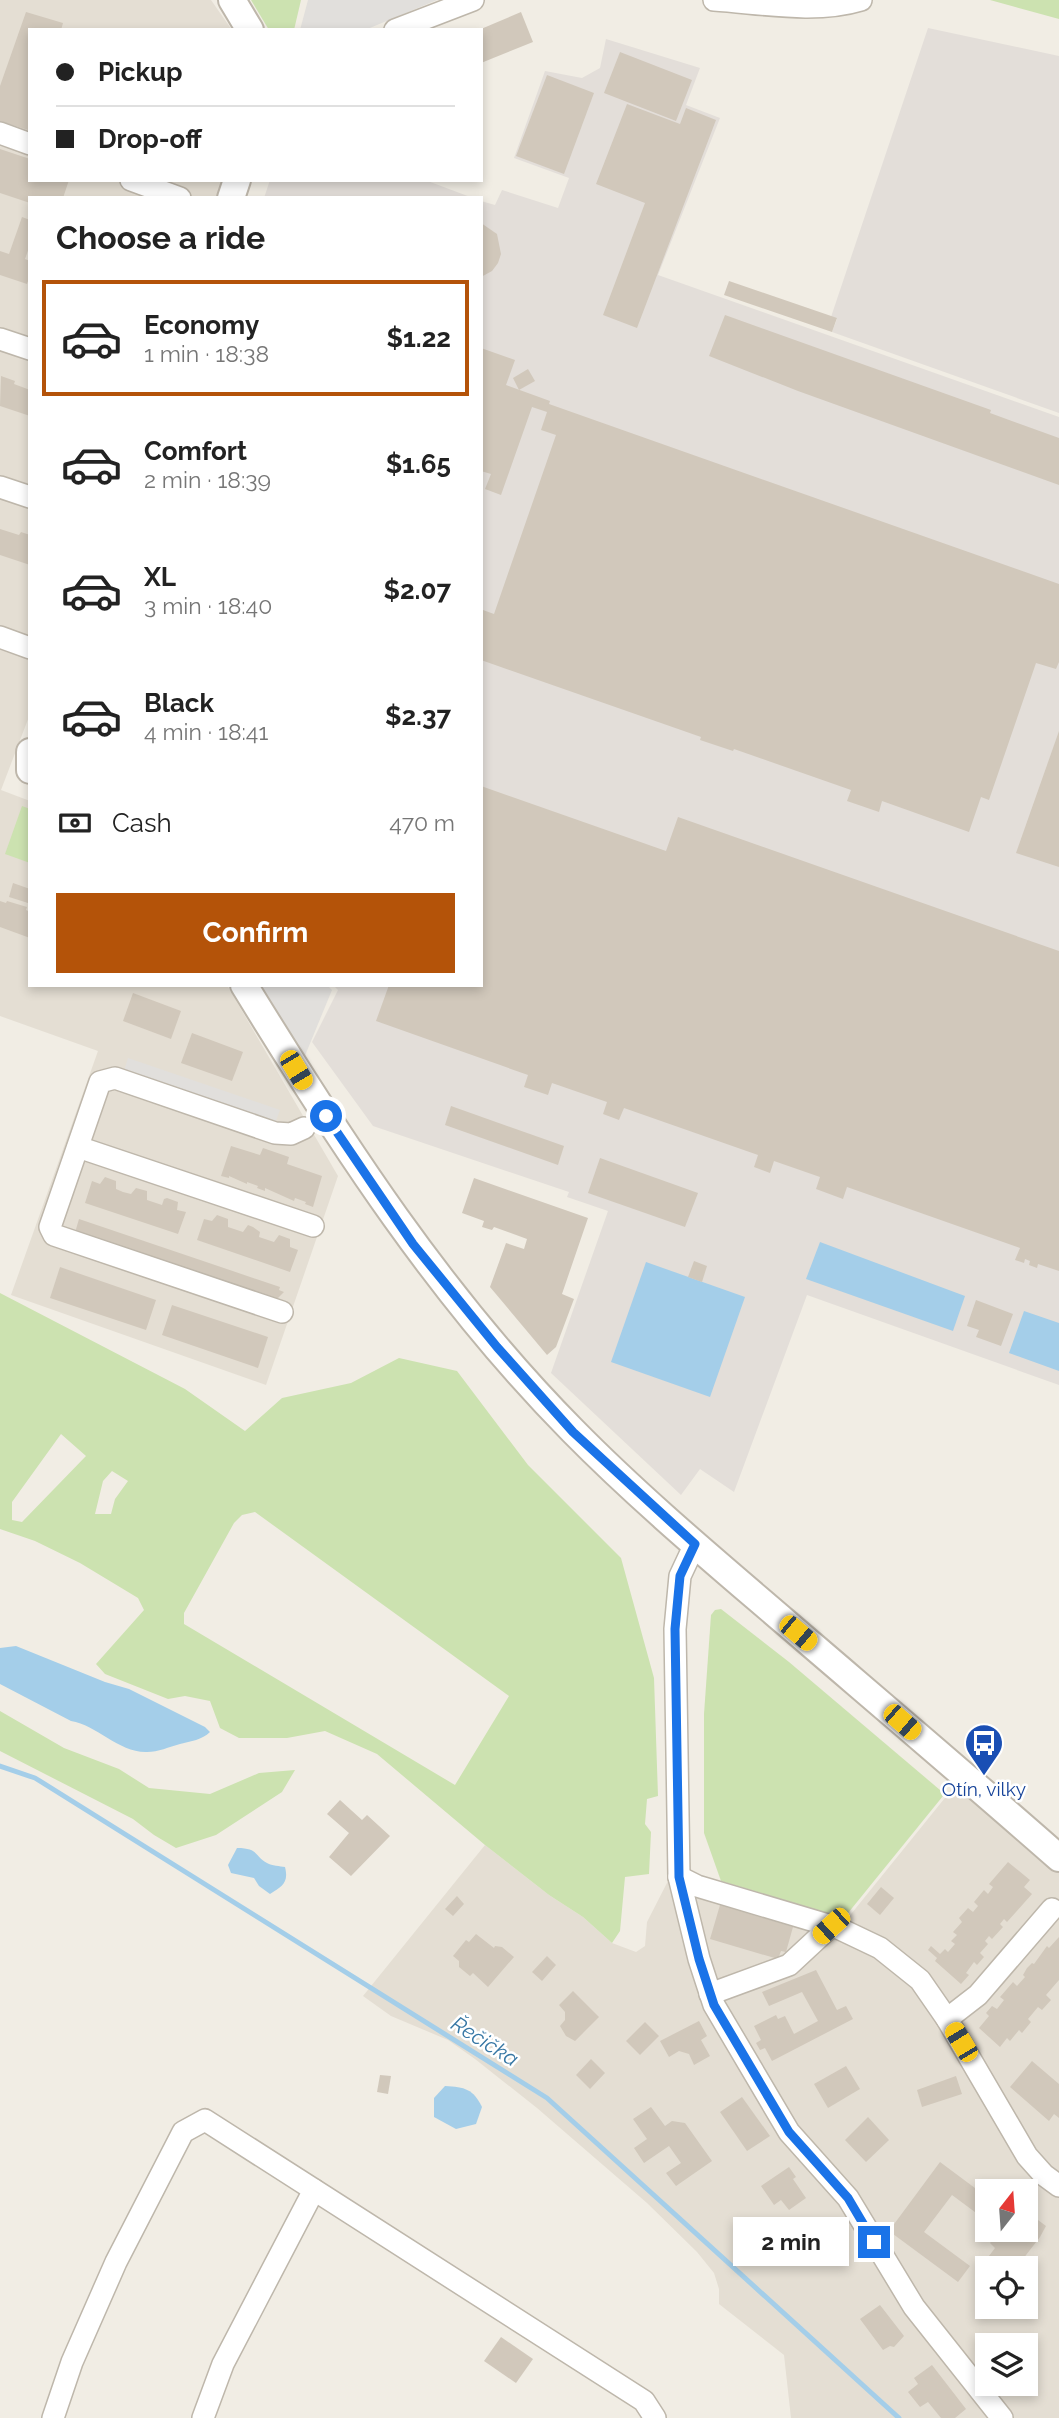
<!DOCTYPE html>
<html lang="en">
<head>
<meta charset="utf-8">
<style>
  :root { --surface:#fff; --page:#f2f2f2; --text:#222; --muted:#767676; --line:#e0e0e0; --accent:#b45309 }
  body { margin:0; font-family:Raleway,sans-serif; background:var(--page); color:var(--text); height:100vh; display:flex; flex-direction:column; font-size:26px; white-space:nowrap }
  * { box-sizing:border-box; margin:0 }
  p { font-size:23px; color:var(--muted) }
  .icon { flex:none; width:38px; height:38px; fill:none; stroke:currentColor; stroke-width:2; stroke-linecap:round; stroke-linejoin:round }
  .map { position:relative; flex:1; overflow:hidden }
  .side { position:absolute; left:28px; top:196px; width:455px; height:791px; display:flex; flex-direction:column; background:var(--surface); border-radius:0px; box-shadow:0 4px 10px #0003 }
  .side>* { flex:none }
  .banner { position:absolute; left:28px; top:28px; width:455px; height:154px; border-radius:0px; box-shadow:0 4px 10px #0003; display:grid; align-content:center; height:154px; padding:0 28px; background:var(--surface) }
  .needle { width:46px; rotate:17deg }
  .tools { position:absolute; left:975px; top:2179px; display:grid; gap:14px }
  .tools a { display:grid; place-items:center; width:63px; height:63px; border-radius:0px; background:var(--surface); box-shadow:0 4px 10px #0003; font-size:35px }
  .end { position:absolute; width:32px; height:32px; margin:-16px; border:9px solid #1a73e8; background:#fff; box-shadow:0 0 0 4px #fff }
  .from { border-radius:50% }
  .bubble { position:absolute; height:49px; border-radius:0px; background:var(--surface); box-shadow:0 4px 10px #0003; font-size:23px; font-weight:700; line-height:49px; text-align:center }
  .car { position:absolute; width:21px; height:42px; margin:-21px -10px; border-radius:9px; box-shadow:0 0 5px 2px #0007; background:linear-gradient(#f5c518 24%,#345 0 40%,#f5c518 0 76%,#345 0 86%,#f5c518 0) }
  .banner b { display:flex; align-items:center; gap:24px; height:66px; font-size:26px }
  .banner b+b { border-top:2px solid var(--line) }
  .banner i { width:18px; height:18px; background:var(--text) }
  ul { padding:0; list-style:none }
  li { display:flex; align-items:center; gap:21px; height:116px; margin:0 14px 10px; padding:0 14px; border:4px solid transparent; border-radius:0px }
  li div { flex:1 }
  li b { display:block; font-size:26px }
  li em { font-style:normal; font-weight:700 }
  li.active { border-color:var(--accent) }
  li>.icon { width:63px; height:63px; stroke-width:1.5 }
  h2 { padding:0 28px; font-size:32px; line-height:84px }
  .pay { display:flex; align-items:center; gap:18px; height:77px; padding:0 28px; font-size:26px }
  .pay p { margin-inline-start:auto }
  .cta { display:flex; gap:14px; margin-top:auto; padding:14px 28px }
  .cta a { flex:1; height:80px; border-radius:0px; background:var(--accent); color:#fff; font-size:28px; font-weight:700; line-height:80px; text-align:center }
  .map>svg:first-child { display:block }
</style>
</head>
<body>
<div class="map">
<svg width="1059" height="2418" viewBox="0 0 1059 2418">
  <rect width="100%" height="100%" fill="#f1ede4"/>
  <g fill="#e4ded3" fill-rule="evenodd">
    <path d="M 0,0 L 211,0 L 232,30 L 30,30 L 30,180 L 223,180 L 217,198 L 30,198 L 30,714 L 1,790 L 30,801 L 30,985 L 227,985 L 338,1176 L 266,1385 L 11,1295 L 98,1051 L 0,1016 Z"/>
    <path d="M 957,1783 L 1059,1870 L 1059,2418 L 791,2418 L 784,2355 L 719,2304 L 719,2289 L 714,2273 L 697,2252 L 647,2203 L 537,2108 L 475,2059 L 448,2040 L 391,2016 L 363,1996 L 485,1845 L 549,1895 L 583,1917 L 612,1943 L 636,1952 L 645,1946 L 647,1922 L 669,1879 L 843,1924 ZM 987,2191 L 1026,2191 L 1026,2230 L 987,2230 ZM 987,2268 L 1026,2268 L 1026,2306 L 987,2306 ZM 987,2345 L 1026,2345 L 1026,2384 L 987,2384 Z"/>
  </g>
  <g fill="#e3ded9">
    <path d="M 928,28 L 1059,56 L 1059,413 L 832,332 L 837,319 L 831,317 Z"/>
    <path d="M 606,39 L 700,68 L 686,105 L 720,118 L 658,275 L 1059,417 L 1059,1385 L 807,1295 L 734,1492 L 700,1469 L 681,1495 L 551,1373 L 608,1211 L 567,1197 L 569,1192 L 373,1126 L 312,1042 L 338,990 L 333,985 L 481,985 L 481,201 L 495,205 L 502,190 L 558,208 L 569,178 L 514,158 L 545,71 L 582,78 L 600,68 Z"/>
    <path d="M 270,180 L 425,180 L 473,198 L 264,198 Z"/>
  </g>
  <g fill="#cce2b0" fill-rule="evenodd">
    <path d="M 251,0 L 301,0 L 294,30 L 269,30 Z"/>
    <path d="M 990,0 L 1059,0 L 1059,19 Z"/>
    <path d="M 22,806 L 30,809 L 30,863 L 5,854 Z"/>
    <path d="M 0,1293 L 185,1389 L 245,1431 L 282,1398 L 351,1383 L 399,1358 L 457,1371 L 528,1465 L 621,1558 L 654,1678 L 658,1796 L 647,1799 L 645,1824 L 651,1832 L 649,1874 L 625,1877 L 620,1931 L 612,1943 L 583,1917 L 549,1895 L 485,1845 L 377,1754 L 325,1731 L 287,1738 L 239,1738 L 220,1728 L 210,1701 L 185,1696 L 168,1699 L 105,1674 L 96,1664 L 144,1610 L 138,1598 L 80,1563 L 35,1541 L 0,1529 ZM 61,1434 L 86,1456 L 22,1522 L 12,1520 L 12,1502 ZM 112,1471 L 128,1481 L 115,1499 L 111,1514 L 95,1514 L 103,1481 ZM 255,1512 L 509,1696 L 455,1785 L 184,1624 L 184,1613 L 234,1523 L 242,1515 Z"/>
    <path d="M 721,1609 L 789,1662 L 940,1790 L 943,1796 L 844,1918 L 721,1881 L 704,1833 L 704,1714 L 711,1615 L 715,1610 Z"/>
    <path d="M 0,1711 L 64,1748 L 119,1769 L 149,1788 L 210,1794 L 259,1773 L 295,1770 L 282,1792 L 216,1835 L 176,1848 L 154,1835 L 133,1819 L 0,1751 Z"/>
  </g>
  <g fill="#e1dfdc">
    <path d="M 308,0 L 437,0 L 365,30 L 300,30 Z"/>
    <path d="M 256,985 L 327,985 L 332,990 L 302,1063 Z"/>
    <path d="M 128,1058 L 280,1110 L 274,1126 L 123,1074 Z"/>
  </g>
  <g fill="#a4cee9">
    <path d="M 820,1242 L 965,1296 L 953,1331 L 806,1279 Z"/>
    <path d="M 646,1262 L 745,1297 L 710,1397 L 611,1362 Z"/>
    <path d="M 1024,1311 L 1059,1323 L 1059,1371 L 1009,1353 Z"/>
    <path d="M 16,1646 L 105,1682 L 129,1689 L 205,1727 L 210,1732 C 202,1740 191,1741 180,1744 C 169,1747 158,1752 147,1752 C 119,1753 97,1725 71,1721 L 0,1684 L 0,1648 Z"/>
    <path d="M 237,1848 C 259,1848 254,1856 267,1863 C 272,1866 280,1866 285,1867 C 289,1883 282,1886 270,1894 L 259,1886 L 254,1878 L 231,1873 L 228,1865 Z"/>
    <path d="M 445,2086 C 465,2087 473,2089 482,2107 L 476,2124 L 456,2129 L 434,2117 L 434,2098 Z"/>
  </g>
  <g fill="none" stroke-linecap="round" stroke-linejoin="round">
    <path stroke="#a4cee9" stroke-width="5" d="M 0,1766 L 35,1778 L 547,2098 L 899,2418"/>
  </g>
  <g fill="#d1c8bb">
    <path d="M 26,12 L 63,23 L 61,30 L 30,30 L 28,130 L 0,121 L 0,86 Z"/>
    <path d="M 521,12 L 533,42 L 481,63 L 481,29 Z"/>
    <path d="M 620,52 L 692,80 L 676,121 L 604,93 Z"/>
    <path d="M 547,75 L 594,93 L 564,174 L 516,156 Z"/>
    <path d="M 627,104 L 680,124 L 686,108 L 716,120 L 637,328 L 603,315 L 645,203 L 596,184 Z"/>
    <path d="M 0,149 L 30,159 L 30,180 L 69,180 L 63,198 L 30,198 L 30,203 L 0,193 Z"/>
    <path d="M 22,217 L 30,220 L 30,245 L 25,259 L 30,261 L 30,275 L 27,284 L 0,275 L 0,251 L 9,254 Z"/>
    <path d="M 481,223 L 497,234 L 501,254 L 498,263 L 492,271 L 481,277 Z"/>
    <path d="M 729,281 L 837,318 L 832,332 L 724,295 Z"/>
    <path d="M 725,315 L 991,410 L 990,413 L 1059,438 L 1059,485 L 798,391 L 709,356 Z"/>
    <path d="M 481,348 L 515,360 L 506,385 L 550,401 L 549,404 L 1059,584 L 1059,662 L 1056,669 L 1036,663 L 989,800 L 981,797 L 969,832 L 882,801 L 879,812 L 847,801 L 851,790 L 734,749 L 733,751 L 700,740 L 701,737 L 481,660 L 481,615 L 483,610 L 494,614 L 556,435 L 541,430 L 547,412 L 532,407 L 501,495 L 485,489 L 491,474 L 481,471 Z"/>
    <path d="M 528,369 L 535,381 L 519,390 L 513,378 Z"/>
    <path d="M 1,376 L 15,381 L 14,384 L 30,390 L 30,416 L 0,406 Z"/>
    <path d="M 0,529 L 19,535 L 21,532 L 30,535 L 30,565 L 0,555 Z"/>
    <path d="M 1059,731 L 1059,867 L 1016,853 Z"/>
    <path d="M 481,786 L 666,851 L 678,817 L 1059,951 L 1059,1271 L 1038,1264 L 1037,1268 L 1029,1265 L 1030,1261 L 1025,1259 L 1024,1263 L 1015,1260 L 1020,1248 L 847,1187 L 843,1199 L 816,1189 L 820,1177 L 774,1161 L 770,1173 L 754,1167 L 758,1155 L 624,1108 L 619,1120 L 603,1114 L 607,1102 L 552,1083 L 548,1095 L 524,1087 L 528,1075 L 376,1021 L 389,985 L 481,985 Z"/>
    <path d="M 13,883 L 30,889 L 28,903 L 9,897 Z"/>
    <path d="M 0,901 L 6,903 L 7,901 L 27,907 L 26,910 L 30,912 L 30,938 L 0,927 Z"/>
    <path d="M 133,993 L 181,1011 L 171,1039 L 123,1021 Z"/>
    <path d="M 192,1033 L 243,1052 L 232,1081 L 181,1063 Z"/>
    <path d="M 451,1106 L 564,1146 L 558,1165 L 445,1125 Z"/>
    <path d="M 231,1146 L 260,1155 L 263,1148 L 289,1157 L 287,1164 L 322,1176 L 313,1207 L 305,1204 L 306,1202 L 295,1198 L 294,1201 L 265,1188 L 265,1191 L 257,1188 L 258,1186 L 247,1182 L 247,1184 L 229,1176 L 229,1178 L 221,1176 Z"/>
    <path d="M 600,1158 L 698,1193 L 685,1227 L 588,1193 Z"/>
    <path d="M 105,1177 L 116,1181 L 116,1189 L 123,1192 L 131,1194 L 136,1188 L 147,1191 L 147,1200 L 162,1205 L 164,1199 L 167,1198 L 178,1202 L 177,1210 L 186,1212 L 178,1234 L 85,1203 L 92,1181 L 100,1184 Z"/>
    <path d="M 474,1178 L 588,1218 L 562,1294 L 574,1299 L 556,1347 L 547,1355 L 490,1287 L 506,1243 L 524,1249 L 527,1239 L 494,1227 L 492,1230 L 482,1227 L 484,1221 L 462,1213 Z"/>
    <path d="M 217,1215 L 228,1219 L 228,1227 L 243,1232 L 248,1225 L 253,1227 L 260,1232 L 259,1237 L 274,1242 L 279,1235 L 290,1239 L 290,1247 L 298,1250 L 290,1272 L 197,1240 L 204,1219 L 212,1221 Z"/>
    <path d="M 79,1219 L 280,1287 L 279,1290 L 284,1292 L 276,1300 L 74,1236 Z"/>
    <path d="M 694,1261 L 707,1266 L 702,1282 L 688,1277 Z"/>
    <path d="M 60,1267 L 156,1300 L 146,1330 L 50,1298 Z"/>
    <path d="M 976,1300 L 1013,1314 L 1001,1346 L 976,1337 L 979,1330 L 967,1326 Z"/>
    <path d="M 172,1305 L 268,1337 L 258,1368 L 162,1335 Z"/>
    <path d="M 340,1800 L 362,1820 L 367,1815 L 390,1836 L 351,1876 L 329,1857 L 349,1833 L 327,1814 Z"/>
    <path d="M 1008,1862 L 1030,1880 L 1024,1887 L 1032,1894 L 1007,1922 L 1004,1919 L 1000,1924 L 1003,1927 L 992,1939 L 989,1936 L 985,1941 L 988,1944 L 980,1953 L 984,1957 L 977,1965 L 974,1962 L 966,1973 L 969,1975 L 961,1984 L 935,1961 L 937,1958 L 928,1950 L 931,1946 L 940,1954 L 945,1949 L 948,1952 L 955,1944 L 951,1941 L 957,1935 L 953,1932 L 962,1922 L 959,1918 L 968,1908 L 973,1912 L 978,1906 L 974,1902 L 984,1890 L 988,1894 L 993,1887 L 989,1884 Z"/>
    <path d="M 881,1887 L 894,1898 L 880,1915 L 867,1904 Z"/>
    <path d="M 457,1896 L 464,1904 L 453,1916 L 445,1909 Z"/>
    <path d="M 720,1905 L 793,1927 L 786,1952 L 781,1951 L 778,1959 L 710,1939 Z"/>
    <path d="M 476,1934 L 494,1948 L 495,1946 L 502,1947 L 514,1957 L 488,1987 L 473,1973 L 470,1976 L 459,1967 L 459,1961 L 453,1956 L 466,1940 L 469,1942 Z"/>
    <path d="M 1059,1937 L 1059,1980 L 1046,1995 L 1051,2000 L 1042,2010 L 1038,2007 L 1028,2019 L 1031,2022 L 1022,2033 L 1019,2030 L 1010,2041 L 1007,2038 L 1000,2047 L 979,2028 L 989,2016 L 986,2013 L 992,2006 L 997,2009 L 1004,2000 L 1000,1997 L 1013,1982 L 1017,1986 L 1025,1977 L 1023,1975 L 1027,1968 L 1032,1963 L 1034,1964 L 1047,1946 L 1049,1948 Z"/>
    <path d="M 547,1956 L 556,1965 L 542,1981 L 532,1972 Z"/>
    <path d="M 816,1970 L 837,2010 L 846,2006 L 853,2019 L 772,2061 L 765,2048 L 760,2050 L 756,2043 L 761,2040 L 754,2026 L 776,2015 L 778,2019 L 785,2016 L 794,2034 L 818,2021 L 802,1992 L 769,2006 L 762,1992 Z"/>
    <path d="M 573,1991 L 599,2017 L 575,2041 L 566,2036 L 560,2026 L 565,2020 L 565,2012 L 559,2005 Z"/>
    <path d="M 699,2021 L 707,2036 L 701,2040 L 710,2056 L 694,2065 L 689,2054 L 679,2051 L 669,2057 L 660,2041 Z"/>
    <path d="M 645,2022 L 659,2036 L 640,2055 L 626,2041 Z"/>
    <path d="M 591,2059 L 605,2073 L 590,2089 L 576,2075 Z"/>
    <path d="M 1032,2061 L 1059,2084 L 1059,2118 L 1054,2114 L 1049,2121 L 1010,2087 Z"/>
    <path d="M 846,2066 L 860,2089 L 828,2108 L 814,2084 Z"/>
    <path d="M 380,2075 L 391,2076 L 388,2094 L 377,2092 Z"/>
    <path d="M 956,2076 L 962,2094 L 922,2107 L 917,2090 Z"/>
    <path d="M 742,2097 L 770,2136 L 747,2151 L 720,2112 Z"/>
    <path d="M 651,2107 L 665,2126 L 672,2121 L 685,2123 L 712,2161 L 676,2186 L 666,2173 L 681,2163 L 669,2146 L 644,2163 L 634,2148 L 647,2139 L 633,2119 Z"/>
    <path d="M 868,2117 L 889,2140 L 866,2162 L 845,2140 Z"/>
    <path d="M 940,2162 L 987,2197 L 987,2221 L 952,2195 L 924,2232 L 970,2266 L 958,2282 L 889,2231 Z"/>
    <path d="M 789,2167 L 796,2177 L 793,2179 L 806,2198 L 789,2210 L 781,2200 L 774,2205 L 761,2186 Z"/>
    <path d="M 1026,2211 L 1046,2226 L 1040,2237 L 1016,2268 L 987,2268 L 987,2281 L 976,2273 L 995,2248 L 990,2243 L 1001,2230 L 1026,2230 Z"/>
    <path d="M 820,2220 L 832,2236 L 811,2250 L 805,2242 L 810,2239 L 804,2231 Z"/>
    <path d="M 880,2305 L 904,2336 L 894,2347 L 890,2346 L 883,2350 L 860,2319 Z"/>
    <path d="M 501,2337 L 533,2359 L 516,2383 L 484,2361 Z"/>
    <path d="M 932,2365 L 966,2409 L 955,2418 L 941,2418 L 928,2402 L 920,2407 L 908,2392 L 918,2384 L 914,2378 Z"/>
  </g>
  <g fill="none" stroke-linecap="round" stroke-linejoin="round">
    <defs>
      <g id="minor">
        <path d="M 714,0 C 761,3 815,14 861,0"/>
        <path d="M 395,30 L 473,0"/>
        <path d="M 0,133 L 30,144"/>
        <path d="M 131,180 L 180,198"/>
        <path d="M 0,339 L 30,349"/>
        <path d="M 0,487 L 30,497"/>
        <path d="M 0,637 L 30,648"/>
        <path d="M 78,1147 L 313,1226"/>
        <path d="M 282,1312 L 54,1235 L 50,1227 L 100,1082 L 115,1078 L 275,1133 L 291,1134 L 304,1128"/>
        <path d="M 695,1544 L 680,1576 L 675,1629 L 679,1877 L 699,1959 L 714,2005 L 789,2132 L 848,2198 L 914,2307 L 1002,2418"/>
        <path d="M 679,1877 L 697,1886 L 838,1928 L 880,1948 L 920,1980 L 947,2019 L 1027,2156 L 1044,2175 L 1059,2186"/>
        <path d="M 710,1994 L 789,1965 L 831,1926"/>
        <path d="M 947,2019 L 978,1995 L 1052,1909"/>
        <path d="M 53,2418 L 72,2362 L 116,2262 L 183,2132 L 205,2120 L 644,2401 L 655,2418"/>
        <path d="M 203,2418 L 223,2364 L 314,2190"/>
      </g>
      <g id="tertiary">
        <path d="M 232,0 L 250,30"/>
        <path d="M 231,198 L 237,180"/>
        <path d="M 30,752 L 30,770"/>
        <path d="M 244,985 C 341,1143 442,1299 573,1431 C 640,1499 713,1560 784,1621 C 876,1700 968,1778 1059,1858"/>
      </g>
    </defs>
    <use href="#minor" stroke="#beb7ab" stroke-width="24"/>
    <use href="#tertiary" stroke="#beb7ab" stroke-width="30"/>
    <use href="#minor" stroke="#fff" stroke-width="21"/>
    <use href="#tertiary" stroke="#fff" stroke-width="26"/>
  </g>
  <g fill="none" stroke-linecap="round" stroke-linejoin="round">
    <path stroke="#1a73e8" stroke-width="9" d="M 326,1116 L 413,1244 L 497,1347 L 573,1432 L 695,1544 L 680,1576 L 675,1629 L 679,1877 L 699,1959 L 714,2005 L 789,2132 L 848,2198 L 874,2242"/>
  </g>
  <defs>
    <symbol id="bus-pin" viewBox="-11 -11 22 30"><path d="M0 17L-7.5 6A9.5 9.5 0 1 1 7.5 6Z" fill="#1a4fb4" stroke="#fff"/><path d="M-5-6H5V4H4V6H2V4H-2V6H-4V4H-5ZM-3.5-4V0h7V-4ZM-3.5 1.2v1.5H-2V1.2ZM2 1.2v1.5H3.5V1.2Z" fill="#fff"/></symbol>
  </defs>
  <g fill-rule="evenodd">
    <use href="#bus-pin" x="962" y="1721" width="44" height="60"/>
  </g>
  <g text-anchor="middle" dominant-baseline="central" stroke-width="5" stroke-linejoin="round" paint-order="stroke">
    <g font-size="19" fill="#164399" stroke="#fff">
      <text x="984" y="1789">Otín, vilky</text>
    </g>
    <g font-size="21" font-style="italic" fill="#3777a4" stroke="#fff">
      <text transform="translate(485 2041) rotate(32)">Řečička</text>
    </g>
  </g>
</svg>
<div class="tools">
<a><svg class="needle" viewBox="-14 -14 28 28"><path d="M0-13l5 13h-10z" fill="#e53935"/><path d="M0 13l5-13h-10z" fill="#767676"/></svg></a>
<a><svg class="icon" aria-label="locate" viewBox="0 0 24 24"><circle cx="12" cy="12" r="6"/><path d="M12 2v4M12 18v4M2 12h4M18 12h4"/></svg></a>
<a><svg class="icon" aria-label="layers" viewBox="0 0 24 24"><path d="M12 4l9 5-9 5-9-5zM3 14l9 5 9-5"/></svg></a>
</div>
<i class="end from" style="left:326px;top:1116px"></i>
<i class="end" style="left:874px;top:2242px"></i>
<div class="bubble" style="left:733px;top:2217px;width:116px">2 min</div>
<i class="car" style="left:296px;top:1070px;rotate:149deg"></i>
<i class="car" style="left:798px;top:1633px;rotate:130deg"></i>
<i class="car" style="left:902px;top:1722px;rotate:131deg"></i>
<i class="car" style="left:831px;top:1926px;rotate:228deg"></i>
<i class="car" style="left:961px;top:2042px;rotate:329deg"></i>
<div class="banner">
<b><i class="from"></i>Pickup</b>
<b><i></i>Drop-off</b>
</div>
<section class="side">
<h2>Choose a ride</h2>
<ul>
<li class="active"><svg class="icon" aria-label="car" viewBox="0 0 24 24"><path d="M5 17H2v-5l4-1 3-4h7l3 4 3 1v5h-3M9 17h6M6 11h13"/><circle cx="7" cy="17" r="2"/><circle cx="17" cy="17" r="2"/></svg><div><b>Economy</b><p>1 min · 18:38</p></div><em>$1.22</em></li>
<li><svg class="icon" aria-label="car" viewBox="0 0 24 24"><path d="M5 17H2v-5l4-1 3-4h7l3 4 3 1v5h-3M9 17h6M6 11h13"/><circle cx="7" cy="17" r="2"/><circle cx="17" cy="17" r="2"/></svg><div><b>Comfort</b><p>2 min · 18:39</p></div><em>$1.65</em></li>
<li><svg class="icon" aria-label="car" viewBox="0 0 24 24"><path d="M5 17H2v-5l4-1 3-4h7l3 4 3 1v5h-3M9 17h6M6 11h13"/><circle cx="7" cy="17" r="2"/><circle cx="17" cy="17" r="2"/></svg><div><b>XL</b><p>3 min · 18:40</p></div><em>$2.07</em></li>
<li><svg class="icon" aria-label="car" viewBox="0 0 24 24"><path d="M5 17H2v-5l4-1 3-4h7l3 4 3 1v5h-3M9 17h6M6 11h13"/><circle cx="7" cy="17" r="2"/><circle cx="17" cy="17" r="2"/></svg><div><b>Black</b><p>4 min · 18:41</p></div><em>$2.37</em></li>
</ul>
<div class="pay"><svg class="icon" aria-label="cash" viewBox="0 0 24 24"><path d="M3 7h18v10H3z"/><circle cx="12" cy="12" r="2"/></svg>Cash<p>470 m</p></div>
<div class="cta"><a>Confirm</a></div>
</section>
</div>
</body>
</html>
